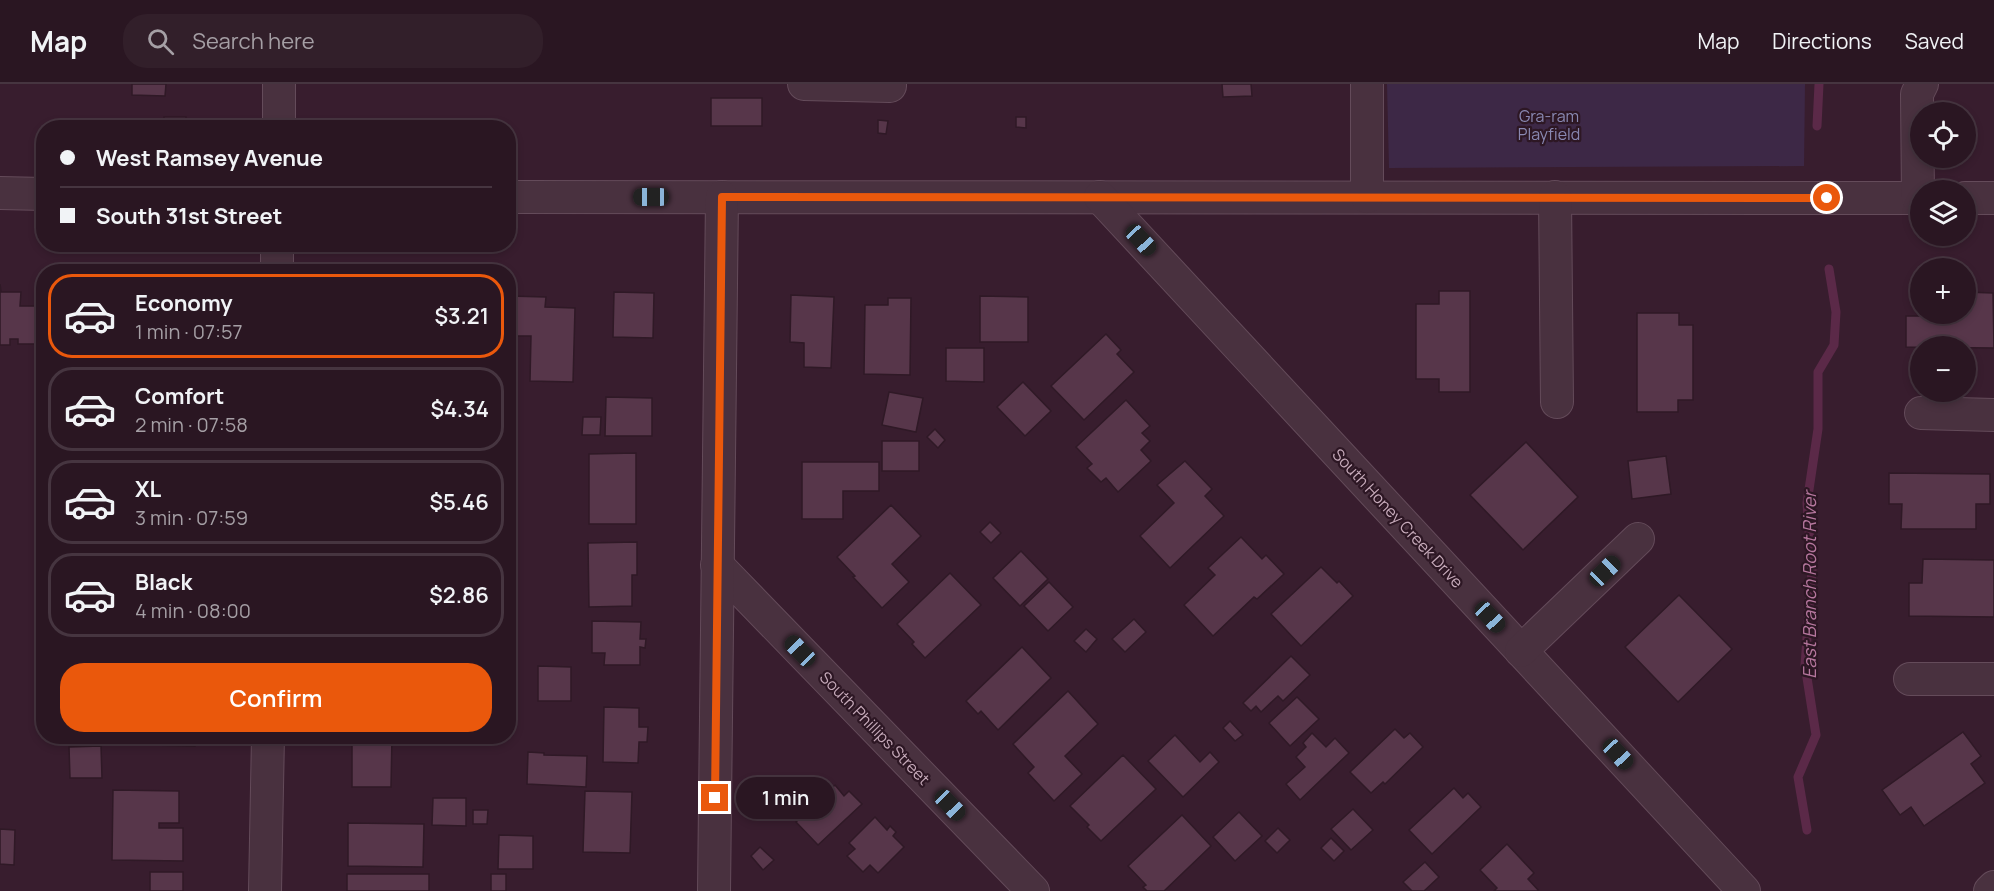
<!DOCTYPE html>
<html lang="en">
<head>
<meta charset="utf-8">
<style>
  :root { --surface:#2a1622; --page:#321f2a; --text:#f1f3f6; --muted:#a59fa5; --line:#463540; --accent:#ea580c }
  body { margin:0; font-family:Manrope,sans-serif; background:var(--page); color:var(--text); height:100vh; display:flex; flex-direction:column; font-size:22px; white-space:nowrap }
  * { box-sizing:border-box; margin:0 }
  p { font-size:20px; color:var(--muted) }
  .icon { flex:none; width:33px; height:33px; fill:none; stroke:currentColor; stroke-width:2; stroke-linecap:round; stroke-linejoin:round }
  .map { position:relative; flex:1; overflow:hidden }
  .side { position:absolute; left:36px; top:180px; width:480px; height:480px; display:flex; flex-direction:column; background:var(--surface); border-radius:24px; box-shadow:0 3px 9px #0003,0 0 0 2px var(--line) }
  .side>* { flex:none }
  .top-card { position:absolute; left:36px; top:36px; width:480px; height:132px; border-radius:24px; box-shadow:0 3px 9px #0003,0 0 0 2px var(--line); display:grid; align-content:center; height:132px; padding:0 24px; background:var(--surface) }
  .controls { position:absolute; left:1910px; top:18px; display:grid; gap:12px }
  .controls a { display:grid; place-items:center; width:66px; height:66px; border-radius:50%; background:var(--surface); box-shadow:0 3px 9px #0003,0 0 0 2px var(--line); font-size:30px }
  .end { position:absolute; width:27px; height:27px; margin:-14px; border:8px solid #ea580c; background:#fff; box-shadow:0 0 0 3px #fff }
  .from { border-radius:50% }
  .bubble { position:absolute; height:42px; border-radius:21px; background:var(--surface); box-shadow:0 3px 9px #0003,0 0 0 2px var(--line); font-size:20px; font-weight:600; line-height:42px; text-align:center }
  .car { position:absolute; width:18px; height:36px; margin:-18px -9px; border-radius:8px; box-shadow:0 0 4px 2px #0007; background:linear-gradient(#222 24%,#8ab4d8 0 40%,#222 0 76%,#8ab4d8 0 86%,#222 0) }
  .top-card b { display:flex; align-items:center; gap:21px; height:57px; font-size:22px }
  .top-card b+b { border-top:2px solid var(--line) }
  .top-card i { width:15px; height:15px; background:var(--text) }
  ul { padding:10px 0 0; list-style:none }
  li { display:flex; align-items:center; gap:18px; height:84px; margin:0 12px 9px; padding:0 12px; border:3px solid var(--line); border-radius:24px }
  li div { flex:1 }
  li b { display:block; font-size:22px }
  li em { font-style:normal; font-weight:600 }
  li.active { border-color:var(--accent) }
  li>.icon { width:54px; height:54px; stroke-width:1.5 }
  .action { display:flex; gap:12px; margin-top:auto; padding:12px 24px }
  .action a { flex:1; height:69px; border-radius:24px; background:var(--accent); color:#fff; font-size:24px; font-weight:600; line-height:69px; text-align:center }
  header { display:flex; align-items:center; gap:36px; box-sizing:border-box; height:84px; padding:0 30px; background:var(--surface); border-bottom:2px solid var(--line) }
  header strong { font-size:28px }
  nav { display:flex; gap:33px; margin-inline-start:auto; font-size:21px }
  .search { width:420px; height:54px; background:var(--page); display:flex; align-items:center; gap:15px; box-sizing:border-box; padding:0 21px; border-radius:24px; color:var(--muted); font-size:22px }
  .map>svg:first-child { display:block }
</style>
</head>
<body>
<header>
<strong>Map</strong>
<div class="search"><svg class="icon" aria-label="search" viewBox="0 0 24 24"><circle cx="10" cy="10" r="6"/><path d="M15 15l6 6"/></svg>Search here</div>
<nav><a>Map</a><a>Directions</a><a>Saved</a></nav>
</header>
<div class="map">
<svg width="1994" height="807" viewBox="0 0 1994 807">
  <rect width="100%" height="100%" fill="#381d2e"/>
  <path fill="#3d2846" d="M 1387,0 L 1805,0 L 1804,82 L 1389,84 Z"/>
  <g fill="none" stroke-linecap="round" stroke-linejoin="round">
    <g stroke="#5b2948" stroke-width="9">
      <path d="M 1817,42 L 1819,0"/>
      <path d="M 1807,746 L 1798,693 L 1816,651 L 1805,581 L 1812,487 L 1807,419 L 1818,345 L 1818,288 L 1834,261 L 1836,228 L 1829,185"/>
    </g>
  </g>
  <g fill="#57364a" stroke="#2f1926" stroke-width="1.5">
    <path d="M 132,0 L 166,0 L 165,12 L 132,11 Z"/>
    <path d="M 1222,0 L 1251,0 L 1252,12 L 1223,13 Z"/>
    <rect x="711" y="14" width="51" height="28"/>
    <rect x="164" y="33" width="22" height="11"/>
    <path d="M 1016,33 L 1026,33 L 1026,44 L 1016,43 Z"/>
    <path d="M 878,36 L 888,37 L 886,50 L 878,49 Z"/>
    <path d="M 0,200 L 1,208 L 21,208 L 20,222 L 44,222 L 44,260 L 18,260 L 18,255 L 10,255 L 10,261 L 0,261 Z"/>
    <path d="M 1439,207 L 1470,207 L 1470,308 L 1439,308 L 1439,295 L 1416,295 L 1416,220 L 1439,220 Z"/>
    <path d="M 614,208 L 654,209 L 653,254 L 613,253 Z"/>
    <path d="M 1919,208 L 1920,230 L 1965,230 L 1965,208 L 1993,209 L 1994,264 L 1906,263 L 1906,232 L 1919,232 Z"/>
    <path d="M 791,211 L 834,213 L 831,284 L 804,283 L 804,259 L 790,258 Z"/>
    <path d="M 508,212 L 546,213 L 545,223 L 575,224 L 573,298 L 530,297 L 531,252 L 508,252 Z"/>
    <path d="M 980,212 L 1028,213 L 1028,258 L 980,258 Z"/>
    <path d="M 888,214 L 911,214 L 910,291 L 864,290 L 865,221 L 888,221 Z"/>
    <path d="M 1637,229 L 1679,229 L 1679,241 L 1693,241 L 1693,316 L 1678,316 L 1678,328 L 1637,328 Z"/>
    <path d="M 1106,250 L 1121,266 L 1117,270 L 1134,288 L 1084,336 L 1051,302 Z"/>
    <path d="M 946,264 L 984,264 L 984,298 L 946,297 Z"/>
    <path d="M 1023,298 L 1051,327 L 1025,352 L 997,323 Z"/>
    <path d="M 889,308 L 923,314 L 916,348 L 882,341 Z"/>
    <path d="M 606,313 L 652,314 L 652,352 L 605,352 Z"/>
    <path d="M 1126,316 L 1150,342 L 1142,349 L 1150,357 L 1141,366 L 1151,377 L 1118,408 L 1106,394 L 1101,398 L 1087,384 L 1092,380 L 1076,363 Z"/>
    <path d="M 583,333 L 601,333 L 600,351 L 582,351 Z"/>
    <path d="M 935,345 L 945,356 L 938,364 L 927,353 Z"/>
    <rect x="882" y="357" width="37" height="30"/>
    <path d="M 1526,358 L 1578,413 L 1523,466 L 1470,411 Z"/>
    <path d="M 636,369 L 636,440 L 589,440 L 589,370 Z"/>
    <path d="M 1666,372 L 1671,410 L 1632,415 L 1628,377 Z"/>
    <path d="M 1185,377 L 1212,405 L 1205,412 L 1224,432 L 1170,484 L 1140,452 L 1174,419 L 1157,401 Z"/>
    <path d="M 802,378 L 879,378 L 879,407 L 843,407 L 843,435 L 802,435 Z"/>
    <path d="M 1889,389 L 1990,390 L 1990,420 L 1976,420 L 1976,445 L 1901,445 L 1902,420 L 1889,420 Z"/>
    <path d="M 891,421 L 921,452 L 892,480 L 909,498 L 882,524 L 853,493 L 855,492 L 837,473 Z"/>
    <path d="M 990,438 L 1001,449 L 991,459 L 980,448 Z"/>
    <path d="M 1241,453 L 1262,475 L 1266,471 L 1284,490 L 1257,515 L 1254,513 L 1213,552 L 1184,521 L 1215,491 L 1208,484 Z"/>
    <path d="M 637,458 L 637,491 L 632,491 L 632,522 L 589,523 L 588,459 Z"/>
    <path d="M 1021,467 L 1048,495 L 1020,522 L 993,494 Z"/>
    <path d="M 1923,475 L 1994,476 L 1994,533 L 1909,532 L 1909,499 L 1922,499 Z"/>
    <path d="M 1321,483 L 1337,499 L 1339,497 L 1353,512 L 1301,562 L 1271,530 Z"/>
    <path d="M 950,489 L 981,521 L 925,574 L 912,560 L 914,558 L 897,540 Z"/>
    <path d="M 1049,498 L 1073,523 L 1048,547 L 1024,522 Z"/>
    <path d="M 1679,511 L 1732,565 L 1678,618 L 1625,563 Z"/>
    <path d="M 1134,535 L 1146,548 L 1125,568 L 1112,555 Z"/>
    <path d="M 592,537 L 641,538 L 640,555 L 646,555 L 645,564 L 640,563 L 640,581 L 604,581 L 605,569 L 592,569 Z"/>
    <path d="M 508,539 L 515,540 L 514,565 L 508,565 Z"/>
    <path d="M 1086,545 L 1097,555 L 1086,568 L 1074,557 Z"/>
    <path d="M 1022,563 L 1051,594 L 998,646 L 981,627 L 978,630 L 966,617 Z"/>
    <path d="M 1291,572 L 1310,591 L 1283,617 L 1278,612 L 1261,628 L 1256,622 L 1251,627 L 1243,619 Z"/>
    <path d="M 538,582 L 571,583 L 571,617 L 538,617 Z"/>
    <path d="M 1068,607 L 1098,640 L 1065,672 L 1082,690 L 1054,717 L 1028,689 L 1034,683 L 1013,660 Z"/>
    <path d="M 1297,613 L 1319,635 L 1290,662 L 1269,639 Z"/>
    <path d="M 604,623 L 639,624 L 639,643 L 648,643 L 647,658 L 639,658 L 638,679 L 603,678 Z"/>
    <path d="M 1230,637 L 1243,651 L 1235,657 L 1223,644 Z"/>
    <path d="M 1395,645 L 1404,654 L 1410,649 L 1423,663 L 1385,700 L 1383,698 L 1371,709 L 1350,688 Z"/>
    <path d="M 1963,648 L 1981,672 L 1971,680 L 1985,699 L 1924,742 L 1911,723 L 1900,731 L 1882,706 Z"/>
    <path d="M 1312,649 L 1326,663 L 1335,654 L 1349,669 L 1300,716 L 1286,700 L 1305,683 L 1296,673 L 1306,663 L 1303,659 Z"/>
    <path d="M 1175,651 L 1200,678 L 1210,668 L 1219,678 L 1183,713 L 1148,677 Z"/>
    <path d="M 150,652 L 195,652 L 195,662 L 150,661 Z"/>
    <path d="M 352,652 L 392,652 L 391,703 L 352,703 Z"/>
    <path d="M 101,662 L 102,694 L 70,694 L 69,663 Z"/>
    <path d="M 528,668 L 544,669 L 544,671 L 587,672 L 586,703 L 527,700 Z"/>
    <path d="M 1123,671 L 1156,705 L 1101,757 L 1087,743 L 1089,741 L 1070,722 Z"/>
    <path d="M 835,701 L 844,712 L 849,707 L 862,720 L 818,761 L 796,738 Z"/>
    <path d="M 1454,704 L 1463,714 L 1468,709 L 1481,723 L 1432,770 L 1409,746 Z"/>
    <path d="M 113,706 L 179,707 L 179,739 L 159,739 L 159,744 L 183,744 L 183,777 L 112,776 Z"/>
    <path d="M 585,707 L 632,708 L 630,769 L 583,768 Z"/>
    <path d="M 433,714 L 466,714 L 466,742 L 432,741 Z"/>
    <path d="M 1353,725 L 1373,746 L 1351,766 L 1331,745 Z"/>
    <path d="M 473,726 L 488,726 L 487,740 L 473,740 Z"/>
    <path d="M 1239,728 L 1262,752 L 1235,777 L 1213,753 Z"/>
    <path d="M 1182,731 L 1211,762 L 1164,807 L 1147,807 L 1143,803 L 1146,801 L 1128,782 Z"/>
    <path d="M 875,733 L 887,746 L 890,742 L 896,748 L 893,752 L 904,763 L 878,789 L 870,781 L 863,788 L 847,772 L 855,765 L 849,759 Z"/>
    <path d="M 348,739 L 424,740 L 423,783 L 348,782 Z"/>
    <path d="M 1278,744 L 1290,756 L 1277,769 L 1265,757 Z"/>
    <path d="M 0,745 L 15,746 L 14,781 L 0,780 Z"/>
    <path d="M 499,751 L 533,752 L 533,785 L 498,785 Z"/>
    <path d="M 1331,754 L 1344,767 L 1334,777 L 1321,764 Z"/>
    <path d="M 1507,760 L 1534,789 L 1528,795 L 1539,807 L 1494,807 L 1497,804 L 1480,786 Z"/>
    <path d="M 760,763 L 774,776 L 763,786 L 751,772 Z"/>
    <path d="M 1425,778 L 1439,793 L 1424,807 L 1412,807 L 1403,798 Z"/>
    <rect x="150" y="788" width="33" height="19"/>
    <rect x="347" y="790" width="82" height="17"/>
    <rect x="491" y="790" width="15" height="17"/>
  </g>
  <g fill="none" stroke-linecap="round" stroke-linejoin="round">
    <defs>
      <g id="minor">
        <path d="M 804,0 L 890,2 L 890,0"/>
        <path d="M 279,44 L 279,0"/>
        <path d="M 0,109 L 44,110"/>
        <path d="M 508,113 L 1920,114"/>
        <path d="M 1100,113 L 1744,807"/>
        <path d="M 1367,113 L 1367,0"/>
        <path d="M 1555,113 L 1557,318"/>
        <path d="M 1918,114 L 1917,10 L 1922,0"/>
        <path d="M 1965,114 L 1994,114"/>
        <path d="M 277,188 L 277,160"/>
        <path d="M 1921,329 L 1994,331"/>
        <path d="M 717,481 L 1033,807"/>
        <path d="M 1521,567 L 1638,455"/>
        <path d="M 1910,595 L 1994,595"/>
        <path d="M 265,807 L 268,652"/>
        <path d="M 714,807 L 722,113"/>
        <path d="M 1990,807 L 1994,803"/>
      </g>
    </defs>
    <use href="#minor" stroke="#644b5a" stroke-width="34"/>
    <use href="#minor" stroke="#49313f" stroke-width="32"/>
  </g>
  <g fill="none" stroke-linecap="round" stroke-linejoin="round">
    <path stroke="#ea580c" stroke-width="8" d="M 715,714 L 722,113 L 1827,114"/>
  </g>
  <g text-anchor="middle" dominant-baseline="central" stroke-width="4.5" stroke-linejoin="round" paint-order="stroke">
    <g font-size="16" fill="#8988b2" stroke="#2d1724">
      <text x="1549" y="32">Gra-ram<tspan x="1549" dy="18">Playfield</tspan></text>
    </g>
    <g font-size="16" fill="#c6aaba" stroke="#2d1724">
      <text transform="translate(1398 434) rotate(47)">South Honey Creek Drive</text>
      <text transform="translate(875 644) rotate(46)">South Phillips Street</text>
    </g>
    <g font-size="18" font-style="italic" fill="#b6779e" stroke="#2d1724">
      <text transform="translate(1809 501) rotate(-90)">East Branch Root River</text>
    </g>
  </g>
</svg>
<div class="controls">
<a><svg class="icon" aria-label="locate" viewBox="0 0 24 24"><circle cx="12" cy="12" r="6"/><path d="M12 2v4M12 18v4M2 12h4M18 12h4"/></svg></a>
<a><svg class="icon" aria-label="layers" viewBox="0 0 24 24"><path d="M12 4l9 5-9 5-9-5zM3 14l9 5 9-5"/></svg></a>
<a>+</a>
<a>−</a>
</div>
<i class="end from" style="left:1827px;top:114px"></i>
<i class="end" style="left:715px;top:714px"></i>
<div class="bubble" style="left:736px;top:693px;width:99px">1 min</div>
<i class="car" style="left:651px;top:113px;rotate:270deg"></i>
<i class="car" style="left:1141px;top:156px;rotate:137deg"></i>
<i class="car" style="left:1605px;top:487px;rotate:46deg"></i>
<i class="car" style="left:1490px;top:533px;rotate:137deg"></i>
<i class="car" style="left:800px;top:567px;rotate:316deg"></i>
<i class="car" style="left:1618px;top:670px;rotate:137deg"></i>
<i class="car" style="left:950px;top:721px;rotate:136deg"></i>
<div class="top-card">
<b><i class="from"></i>West Ramsey Avenue</b>
<b><i></i>South 31st Street</b>
</div>
<section class="side">
<ul>
<li class="active"><svg class="icon" aria-label="car" viewBox="0 0 24 24"><path d="M5 17H2v-5l4-1 3-4h7l3 4 3 1v5h-3M9 17h6M6 11h13"/><circle cx="7" cy="17" r="2"/><circle cx="17" cy="17" r="2"/></svg><div><b>Economy</b><p>1 min · 07:57</p></div><em>$3.21</em></li>
<li><svg class="icon" aria-label="car" viewBox="0 0 24 24"><path d="M5 17H2v-5l4-1 3-4h7l3 4 3 1v5h-3M9 17h6M6 11h13"/><circle cx="7" cy="17" r="2"/><circle cx="17" cy="17" r="2"/></svg><div><b>Comfort</b><p>2 min · 07:58</p></div><em>$4.34</em></li>
<li><svg class="icon" aria-label="car" viewBox="0 0 24 24"><path d="M5 17H2v-5l4-1 3-4h7l3 4 3 1v5h-3M9 17h6M6 11h13"/><circle cx="7" cy="17" r="2"/><circle cx="17" cy="17" r="2"/></svg><div><b>XL</b><p>3 min · 07:59</p></div><em>$5.46</em></li>
<li><svg class="icon" aria-label="car" viewBox="0 0 24 24"><path d="M5 17H2v-5l4-1 3-4h7l3 4 3 1v5h-3M9 17h6M6 11h13"/><circle cx="7" cy="17" r="2"/><circle cx="17" cy="17" r="2"/></svg><div><b>Black</b><p>4 min · 08:00</p></div><em>$2.86</em></li>
</ul>
<div class="action"><a>Confirm</a></div>
</section>
</div>
</body>
</html>
